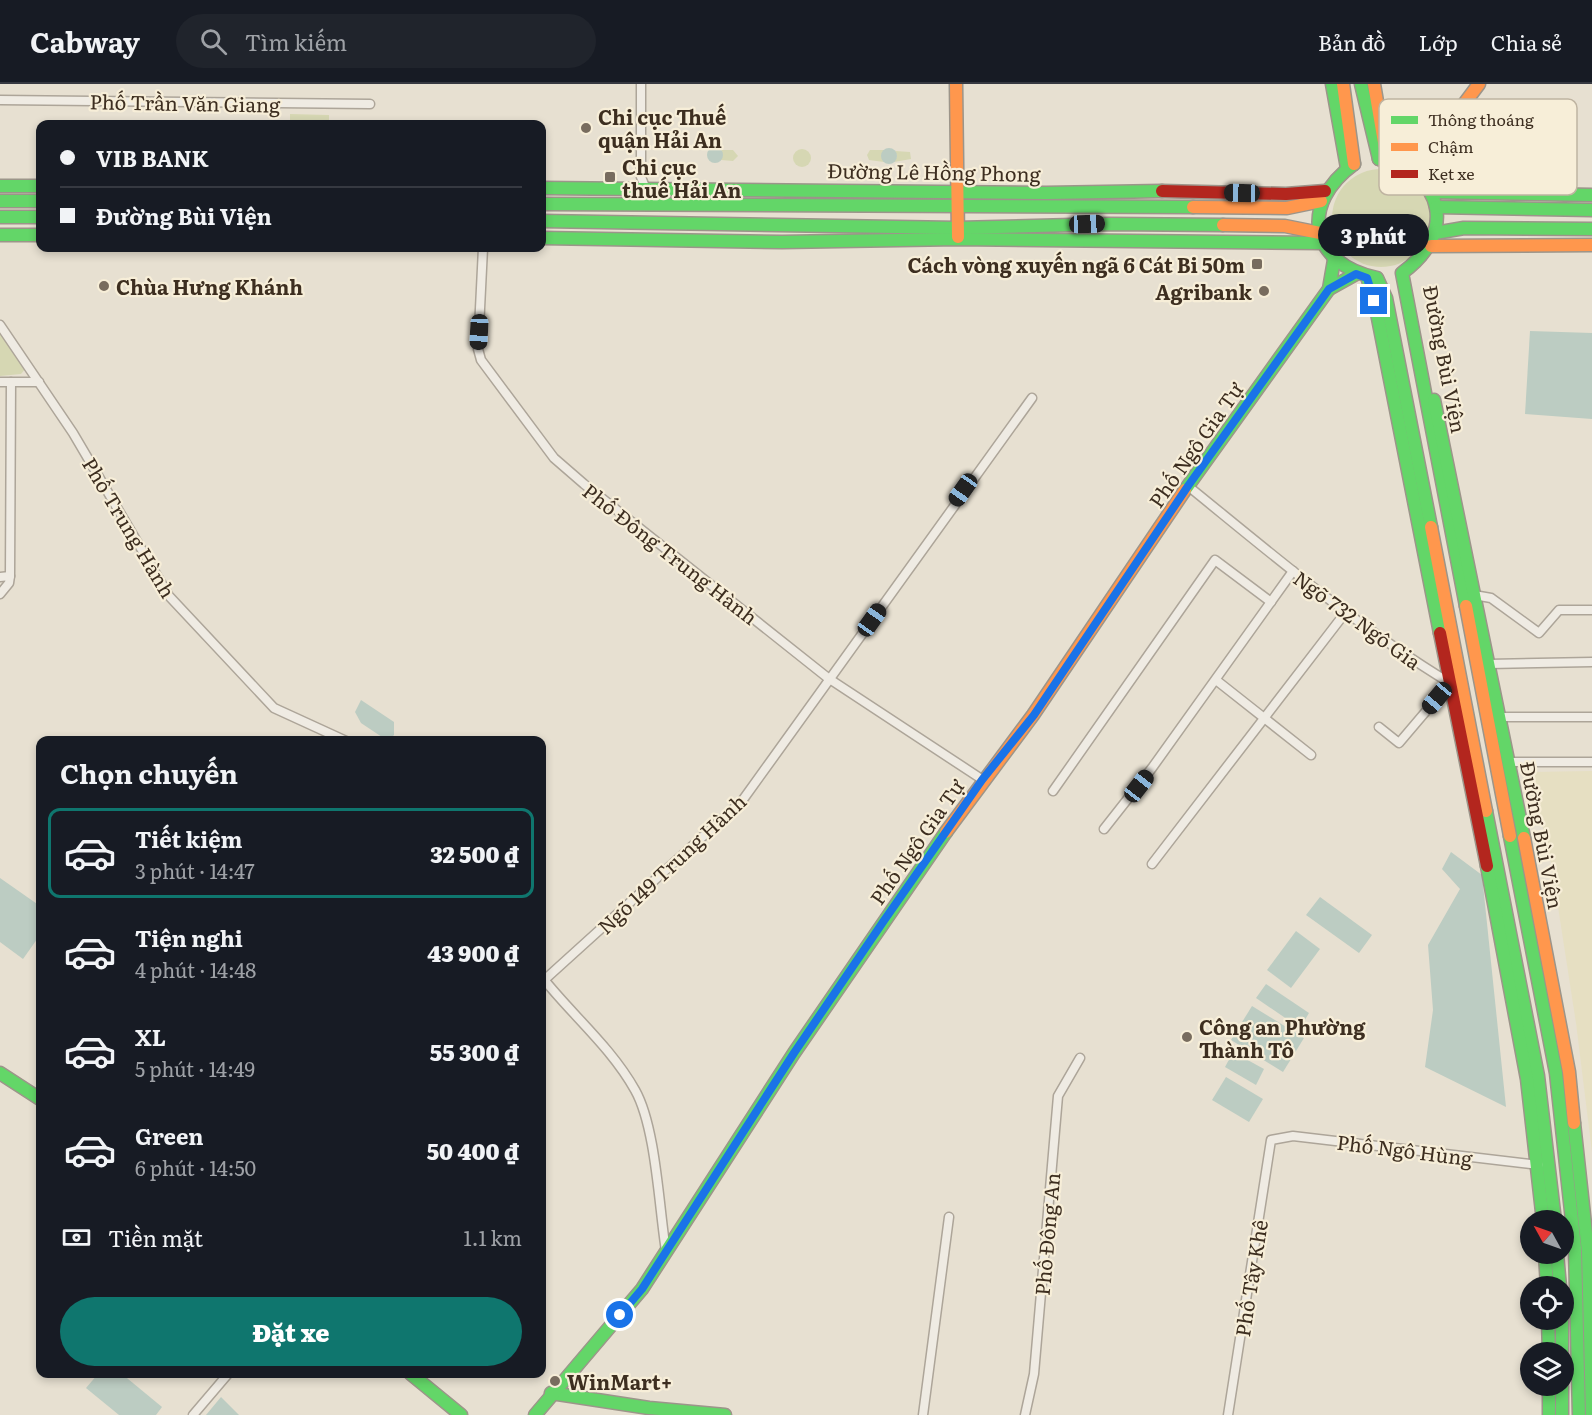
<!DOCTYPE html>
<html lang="vi">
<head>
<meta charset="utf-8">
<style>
  :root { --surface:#171b24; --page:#20242c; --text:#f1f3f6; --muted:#9ea1a6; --line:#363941; --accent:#0f766e }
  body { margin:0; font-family:Literata,serif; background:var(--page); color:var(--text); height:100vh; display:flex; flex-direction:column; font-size:22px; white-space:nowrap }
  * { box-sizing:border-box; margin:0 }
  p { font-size:20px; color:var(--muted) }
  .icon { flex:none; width:33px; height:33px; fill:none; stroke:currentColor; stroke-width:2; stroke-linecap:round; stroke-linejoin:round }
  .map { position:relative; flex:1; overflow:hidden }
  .side { position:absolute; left:36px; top:652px; width:510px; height:642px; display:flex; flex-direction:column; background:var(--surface); border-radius:12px; box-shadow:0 3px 9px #0003 }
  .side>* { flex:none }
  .top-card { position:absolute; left:36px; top:36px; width:510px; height:132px; border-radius:12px; box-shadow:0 3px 9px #0003; display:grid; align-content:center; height:132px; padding:0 24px; background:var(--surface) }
  .needle { width:39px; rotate:310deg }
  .tools { position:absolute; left:1520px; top:1126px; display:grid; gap:12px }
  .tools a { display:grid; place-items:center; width:54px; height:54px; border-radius:50%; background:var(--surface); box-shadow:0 3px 9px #0003; font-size:30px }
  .end { position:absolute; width:27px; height:27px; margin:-14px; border:8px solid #1a73e8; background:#fff; box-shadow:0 0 0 3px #fff }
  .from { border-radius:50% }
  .bubble { position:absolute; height:42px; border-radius:21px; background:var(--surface); box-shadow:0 3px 9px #0003; font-size:20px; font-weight:800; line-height:42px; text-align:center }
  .car { position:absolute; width:18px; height:36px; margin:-18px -9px; border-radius:8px; box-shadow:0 0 4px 2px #0007; background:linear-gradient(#222 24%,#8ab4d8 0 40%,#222 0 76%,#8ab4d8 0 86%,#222 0) }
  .top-card b { display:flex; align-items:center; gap:21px; height:57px; font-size:22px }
  .top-card b+b { border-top:2px solid var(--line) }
  .top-card i { width:15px; height:15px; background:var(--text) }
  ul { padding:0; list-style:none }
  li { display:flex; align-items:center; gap:18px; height:90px; margin:0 12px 9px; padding:0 12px; border:3px solid transparent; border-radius:12px }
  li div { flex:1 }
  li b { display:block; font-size:22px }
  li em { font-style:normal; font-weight:800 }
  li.current { border-color:var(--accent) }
  li>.icon { width:54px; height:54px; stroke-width:1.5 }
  h2 { padding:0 24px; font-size:27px; line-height:72px }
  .pay { display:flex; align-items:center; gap:15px; height:66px; padding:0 24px; font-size:22px }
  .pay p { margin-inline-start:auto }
  .primary-button { display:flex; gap:12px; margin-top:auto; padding:12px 24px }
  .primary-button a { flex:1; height:69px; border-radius:36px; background:var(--accent); color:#fff; font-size:24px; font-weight:800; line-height:69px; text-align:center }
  header { display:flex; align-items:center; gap:36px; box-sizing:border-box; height:84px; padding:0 30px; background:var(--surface); border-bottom:2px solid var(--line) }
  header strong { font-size:28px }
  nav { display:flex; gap:33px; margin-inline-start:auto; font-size:21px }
  .search { width:420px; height:54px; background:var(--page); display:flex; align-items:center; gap:15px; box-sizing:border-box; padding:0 21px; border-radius:33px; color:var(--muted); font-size:22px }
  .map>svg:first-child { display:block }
</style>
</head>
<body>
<header>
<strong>Cabway</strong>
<div class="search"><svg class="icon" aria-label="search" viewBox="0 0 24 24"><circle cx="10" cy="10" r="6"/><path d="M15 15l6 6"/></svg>Tìm kiếm</div>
<nav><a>Bản đồ</a><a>Lớp</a><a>Chia sẻ</a></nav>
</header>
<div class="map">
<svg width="1592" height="1331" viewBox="0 0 1592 1331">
  <rect width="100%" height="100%" fill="#e7e0d1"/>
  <path fill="#e6dfc2" d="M 1592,687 L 1592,1068 L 1576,939 L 1552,784 L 1531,688 Z"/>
  <g fill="#d6d7b3">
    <path d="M 290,30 L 329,31 L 329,40 L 290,40 Z"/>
    <circle cx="802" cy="74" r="9"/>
    <path d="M 721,66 L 733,66 L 738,72 L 733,77 L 721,76 Z"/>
    <path d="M 870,66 L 884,66 L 882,71 L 884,78 L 869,76 L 867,71 Z"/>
    <path d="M 895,67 L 910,68 L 911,75 L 894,78 L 897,72 Z"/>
    <circle cx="1381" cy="134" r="49"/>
    <path d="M 0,248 L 26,284 L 21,290 L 0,292 Z"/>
  </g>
  <g fill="#bcccc2">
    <circle cx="715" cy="71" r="8"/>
    <circle cx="889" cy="72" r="8"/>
    <path d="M 1530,247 L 1592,249 L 1592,335 L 1525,330 Z"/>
    <path d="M 361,616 L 394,638 L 394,651 L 388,657 L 361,639 L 355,628 Z"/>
    <path d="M 1451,768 L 1482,791 L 1506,1023 L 1425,983 L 1433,926 L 1428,861 L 1460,805 L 1442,785 Z"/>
    <path d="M 0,794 L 40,822 L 40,851 L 23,875 L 0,858 Z"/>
    <path d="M 1320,813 L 1372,851 L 1359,869 L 1306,831 Z"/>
    <path d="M 1296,847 L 1320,865 L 1291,904 L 1267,886 Z"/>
    <path d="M 1266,900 L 1309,929 L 1300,944 L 1256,914 Z"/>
    <path d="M 1252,922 L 1304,954 L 1283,988 L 1231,956 Z"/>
    <path d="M 1233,968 L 1264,985 L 1256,1001 L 1225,983 Z"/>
    <path d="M 1226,993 L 1263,1015 L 1249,1038 L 1212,1016 Z"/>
    <path d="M 98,1290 L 122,1290 L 162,1323 L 156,1331 L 119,1331 L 86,1304 Z"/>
    <path d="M 221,1313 L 239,1331 L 206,1331 Z"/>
  </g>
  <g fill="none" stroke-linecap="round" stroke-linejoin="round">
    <defs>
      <g id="street">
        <path d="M 641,0 L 641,93 L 646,105 L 668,120"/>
        <path d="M 0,16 L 370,20"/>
        <path d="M 483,164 L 478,265 L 481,276 L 554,374 L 584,400 L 828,594 L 983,696"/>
        <path d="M 0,241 L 73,349 L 169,512 L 274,624 L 346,657"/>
        <path d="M 0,298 L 39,298"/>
        <path d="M 1188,402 C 1273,471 1356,542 1450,599 L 1399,659 L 1379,643"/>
        <path d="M 0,493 L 10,492"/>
        <path d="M 0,510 L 9,499 L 10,492 L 11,298"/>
        <path d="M 1474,511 L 1491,514 L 1539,549 L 1559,526 L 1592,526"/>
        <path d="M 1489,580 L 1592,578"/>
        <path d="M 1216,596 L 1311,671"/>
        <path d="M 1501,633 L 1592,633"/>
        <path d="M 1508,678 L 1592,678"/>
        <path d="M 1053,707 L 1215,476 L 1271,518"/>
        <path d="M 1104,745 L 1152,684 L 1293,487"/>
        <path d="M 1152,780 L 1345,529"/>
        <path d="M 542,893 C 572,931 611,963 635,1006 C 656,1043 659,1124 666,1167"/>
        <path d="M 542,898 L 742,717 L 1032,314"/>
        <path d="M 193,1331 L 228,1290"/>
        <path d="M 923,1331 L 949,1133"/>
        <path d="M 1025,1331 L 1034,1290 L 1058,1012 L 1080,974"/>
        <path d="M 1228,1331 L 1271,1056 L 1293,1052 L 1539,1081"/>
      </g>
      <g id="fast">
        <path d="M 1332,0 L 1347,84"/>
        <path d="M 1361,0 L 1379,75"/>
        <path d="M 1379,75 C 1445,91 1457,149 1402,189 L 1466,522"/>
        <path d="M 1354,80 C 1299,120 1309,180 1377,194 L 1386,214 L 1431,443"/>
        <path d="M 1424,97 L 1428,68"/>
        <path d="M 0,102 L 40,102"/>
        <path d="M 542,104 L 1046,109 L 1162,107"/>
        <path d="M 1431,108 L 1592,111"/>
        <path d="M 0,117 L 40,117"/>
        <path d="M 542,120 L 1193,123"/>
        <path d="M 1436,123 L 1592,126"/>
        <path d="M 0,133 L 40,133"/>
        <path d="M 542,137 L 957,144 L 1109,140 L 1223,141"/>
        <path d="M 1435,149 L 1464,144 L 1592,145"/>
        <path d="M 0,151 L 40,151"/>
        <path d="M 542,154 L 782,158 L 958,155 L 1323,159"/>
        <path d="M 1367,193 L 1374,214 L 1440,549"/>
        <path d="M 1329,205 L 1356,190"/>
        <path d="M 1434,316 L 1524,754"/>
        <path d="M 1185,406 L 1329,205 L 1334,176"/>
        <path d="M 1486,727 L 1538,992 L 1555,1137"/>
        <path d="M 1510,752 L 1556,989 L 1575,1164 L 1579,1331"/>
        <path d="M 1487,782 L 1527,995 L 1543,1137"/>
        <path d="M 0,989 L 40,1015"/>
        <path d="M 1574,1039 L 1588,1168 L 1592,1331"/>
        <path d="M 1545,1170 L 1547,1203"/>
        <path d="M 1557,1170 L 1560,1203"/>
        <path d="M 1548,1236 L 1549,1269"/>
        <path d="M 1562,1236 L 1562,1269"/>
        <path d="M 411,1290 L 461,1331"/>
        <path d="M 1549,1302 L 1549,1331"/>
        <path d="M 1562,1302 L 1562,1331"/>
        <path d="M 551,1309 L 649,1324 L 725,1331"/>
        <path d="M 535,1331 L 642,1205 L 794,969 L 946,748"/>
      </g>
      <g id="slow">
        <path d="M 956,0 L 958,153"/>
        <path d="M 1343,0 L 1354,80"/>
        <path d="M 1374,0 L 1387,76"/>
        <path d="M 1405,82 L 1428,68 L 1479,0"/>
        <path d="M 1193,123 L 1287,124 L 1321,117"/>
        <path d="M 1223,141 L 1285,142 L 1320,149"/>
        <path d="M 1431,162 L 1592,161"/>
        <path d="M 1431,443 L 1486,727"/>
        <path d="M 1466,522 L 1510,752"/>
        <path d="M 946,748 L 1033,631 L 1185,406"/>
        <path d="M 1524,754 L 1569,988 L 1574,1039"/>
      </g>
      <g id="jam">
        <path d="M 1162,107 L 1286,110 L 1325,107"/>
        <path d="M 1440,549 L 1487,782"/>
      </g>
    </defs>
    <use href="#street" stroke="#ada599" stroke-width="11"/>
    <use href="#fast" stroke="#9c958a" stroke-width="15"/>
    <use href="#slow" stroke="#9c958a" stroke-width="15"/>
    <use href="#jam" stroke="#9c958a" stroke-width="15"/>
    <use href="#street" stroke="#efebe3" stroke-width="8"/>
    <use href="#fast" stroke="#63d668" stroke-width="12"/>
    <use href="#slow" stroke="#ff974d" stroke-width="12"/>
    <use href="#jam" stroke="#b3261e" stroke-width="12"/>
  </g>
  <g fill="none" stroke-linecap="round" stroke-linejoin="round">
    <path stroke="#1a73e8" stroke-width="8" d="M 620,1231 L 642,1205 L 794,969 L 883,838 L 982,696 L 1034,631 L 1188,402 L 1329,205 L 1356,190 L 1367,194 L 1374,217"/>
  </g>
  <g fill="#786c5e" stroke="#f7eed8" stroke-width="2">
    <circle cx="586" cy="44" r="6"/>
    <rect x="604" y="87" width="12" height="12" rx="3"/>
    <rect x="1251" y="174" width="12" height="12" rx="3"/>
    <circle cx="104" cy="202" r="6"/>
    <circle cx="1264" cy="207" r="6"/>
    <circle cx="1187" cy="953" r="6"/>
    <circle cx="555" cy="1297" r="6"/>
  </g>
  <g text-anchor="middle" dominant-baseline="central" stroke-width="4.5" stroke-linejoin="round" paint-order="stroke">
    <g font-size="20" fill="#3d2e20" stroke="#f7eed8">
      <text transform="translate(185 18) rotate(1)">Phố Trần Văn Giang</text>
      <text transform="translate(934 87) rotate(1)">Đường Lê Hồng Phong</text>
      <text transform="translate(1446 275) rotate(79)">Đường Bùi Viện</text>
      <text transform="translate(1195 360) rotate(-55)">Phố Ngô Gia Tự</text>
      <text transform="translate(130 443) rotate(59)">Phố Trung Hành</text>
      <text transform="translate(671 469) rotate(38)">Phố Đông Trung Hành</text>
      <text transform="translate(1358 535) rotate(36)">Ngõ 732 Ngô Gia</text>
      <text transform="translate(1543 751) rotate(79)">Đường Bùi Viện</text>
      <text transform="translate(916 757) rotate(-55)">Phố Ngô Gia Tự</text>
      <text transform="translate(671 779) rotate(-43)">Ngõ 149 Trung Hành</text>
      <text transform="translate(1405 1065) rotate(7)">Phố Ngô Hùng</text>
      <text transform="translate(1046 1150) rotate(-85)">Phố Đông An</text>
      <text transform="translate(1250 1194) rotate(-81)">Phố Tây Khê</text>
    </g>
    <g font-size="20" font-weight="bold" fill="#3d2e20" stroke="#f7eed8" text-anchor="start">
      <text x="598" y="32">Chi cục Thuế<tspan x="598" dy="23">quận Hải An</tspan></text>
      <text x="622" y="82">Chi cục<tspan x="622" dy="23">thuế Hải An</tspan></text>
      <text x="1245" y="180" text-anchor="end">Cách vòng xuyến ngã 6 Cát Bi 50m</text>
      <text x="116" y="202">Chùa Hưng Khánh</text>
      <text x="1252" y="207" text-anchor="end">Agribank</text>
      <text x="1199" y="942">Công an Phường<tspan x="1199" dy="23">Thành Tô</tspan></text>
      <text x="567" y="1297">WinMart+</text>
    </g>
  </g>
  <rect x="1379" y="15" width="198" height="96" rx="9" fill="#f7eed8" stroke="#bfb4a1" stroke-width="1.5"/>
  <rect x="1391" y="32" width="27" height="8" fill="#63d668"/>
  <rect x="1391" y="59" width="27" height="8" fill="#ff974d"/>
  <rect x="1391" y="86" width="27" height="8" fill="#b3261e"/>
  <g font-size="16" fill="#3d2e20">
    <text x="1428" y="42">Thông thoáng</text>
    <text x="1428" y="69">Chậm</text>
    <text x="1428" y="96">Kẹt xe</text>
  </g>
</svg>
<div class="tools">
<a><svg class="needle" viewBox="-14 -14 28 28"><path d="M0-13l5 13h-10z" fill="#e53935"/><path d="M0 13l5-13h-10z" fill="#9ea1a6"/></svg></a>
<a><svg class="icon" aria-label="locate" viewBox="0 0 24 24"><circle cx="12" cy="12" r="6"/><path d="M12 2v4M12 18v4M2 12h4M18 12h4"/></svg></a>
<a><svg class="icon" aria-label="layers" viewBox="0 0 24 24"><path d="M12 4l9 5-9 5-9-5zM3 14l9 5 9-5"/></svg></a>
</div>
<i class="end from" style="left:620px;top:1231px"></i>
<i class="end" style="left:1374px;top:217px"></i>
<div class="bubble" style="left:1318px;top:130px;width:111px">3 phút</div>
<i class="car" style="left:1242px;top:109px;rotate:271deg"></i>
<i class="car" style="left:1087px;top:140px;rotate:88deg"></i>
<i class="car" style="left:479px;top:248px;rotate:183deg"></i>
<i class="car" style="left:963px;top:406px;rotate:215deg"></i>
<i class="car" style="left:872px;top:536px;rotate:35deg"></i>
<i class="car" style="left:1437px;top:614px;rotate:220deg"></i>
<i class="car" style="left:1139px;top:702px;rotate:38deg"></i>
<div class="top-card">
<b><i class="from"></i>VIB BANK</b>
<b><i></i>Đường Bùi Viện</b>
</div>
<section class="side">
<h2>Chọn chuyến</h2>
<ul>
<li class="current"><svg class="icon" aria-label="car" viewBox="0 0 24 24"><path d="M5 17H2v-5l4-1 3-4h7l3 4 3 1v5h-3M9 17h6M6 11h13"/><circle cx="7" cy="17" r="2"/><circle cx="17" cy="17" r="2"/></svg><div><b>Tiết kiệm</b><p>3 phút · 14:47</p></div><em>32 500 ₫</em></li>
<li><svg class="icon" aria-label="car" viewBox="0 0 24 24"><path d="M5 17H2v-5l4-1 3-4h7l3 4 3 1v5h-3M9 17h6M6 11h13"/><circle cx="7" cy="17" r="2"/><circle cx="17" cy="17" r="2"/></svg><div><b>Tiện nghi</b><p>4 phút · 14:48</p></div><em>43 900 ₫</em></li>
<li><svg class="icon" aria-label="car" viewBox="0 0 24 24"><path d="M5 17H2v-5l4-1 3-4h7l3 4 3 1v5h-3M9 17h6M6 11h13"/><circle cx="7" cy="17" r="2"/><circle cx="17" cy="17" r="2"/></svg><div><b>XL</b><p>5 phút · 14:49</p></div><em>55 300 ₫</em></li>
<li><svg class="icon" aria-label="car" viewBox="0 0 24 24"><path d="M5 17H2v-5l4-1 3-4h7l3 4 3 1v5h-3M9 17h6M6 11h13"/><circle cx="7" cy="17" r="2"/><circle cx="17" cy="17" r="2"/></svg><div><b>Green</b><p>6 phút · 14:50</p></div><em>50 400 ₫</em></li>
</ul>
<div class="pay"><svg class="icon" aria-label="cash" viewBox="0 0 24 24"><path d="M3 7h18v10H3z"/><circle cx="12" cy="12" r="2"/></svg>Tiền mặt<p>1.1 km</p></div>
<div class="primary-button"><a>Đặt xe</a></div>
</section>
</div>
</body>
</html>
